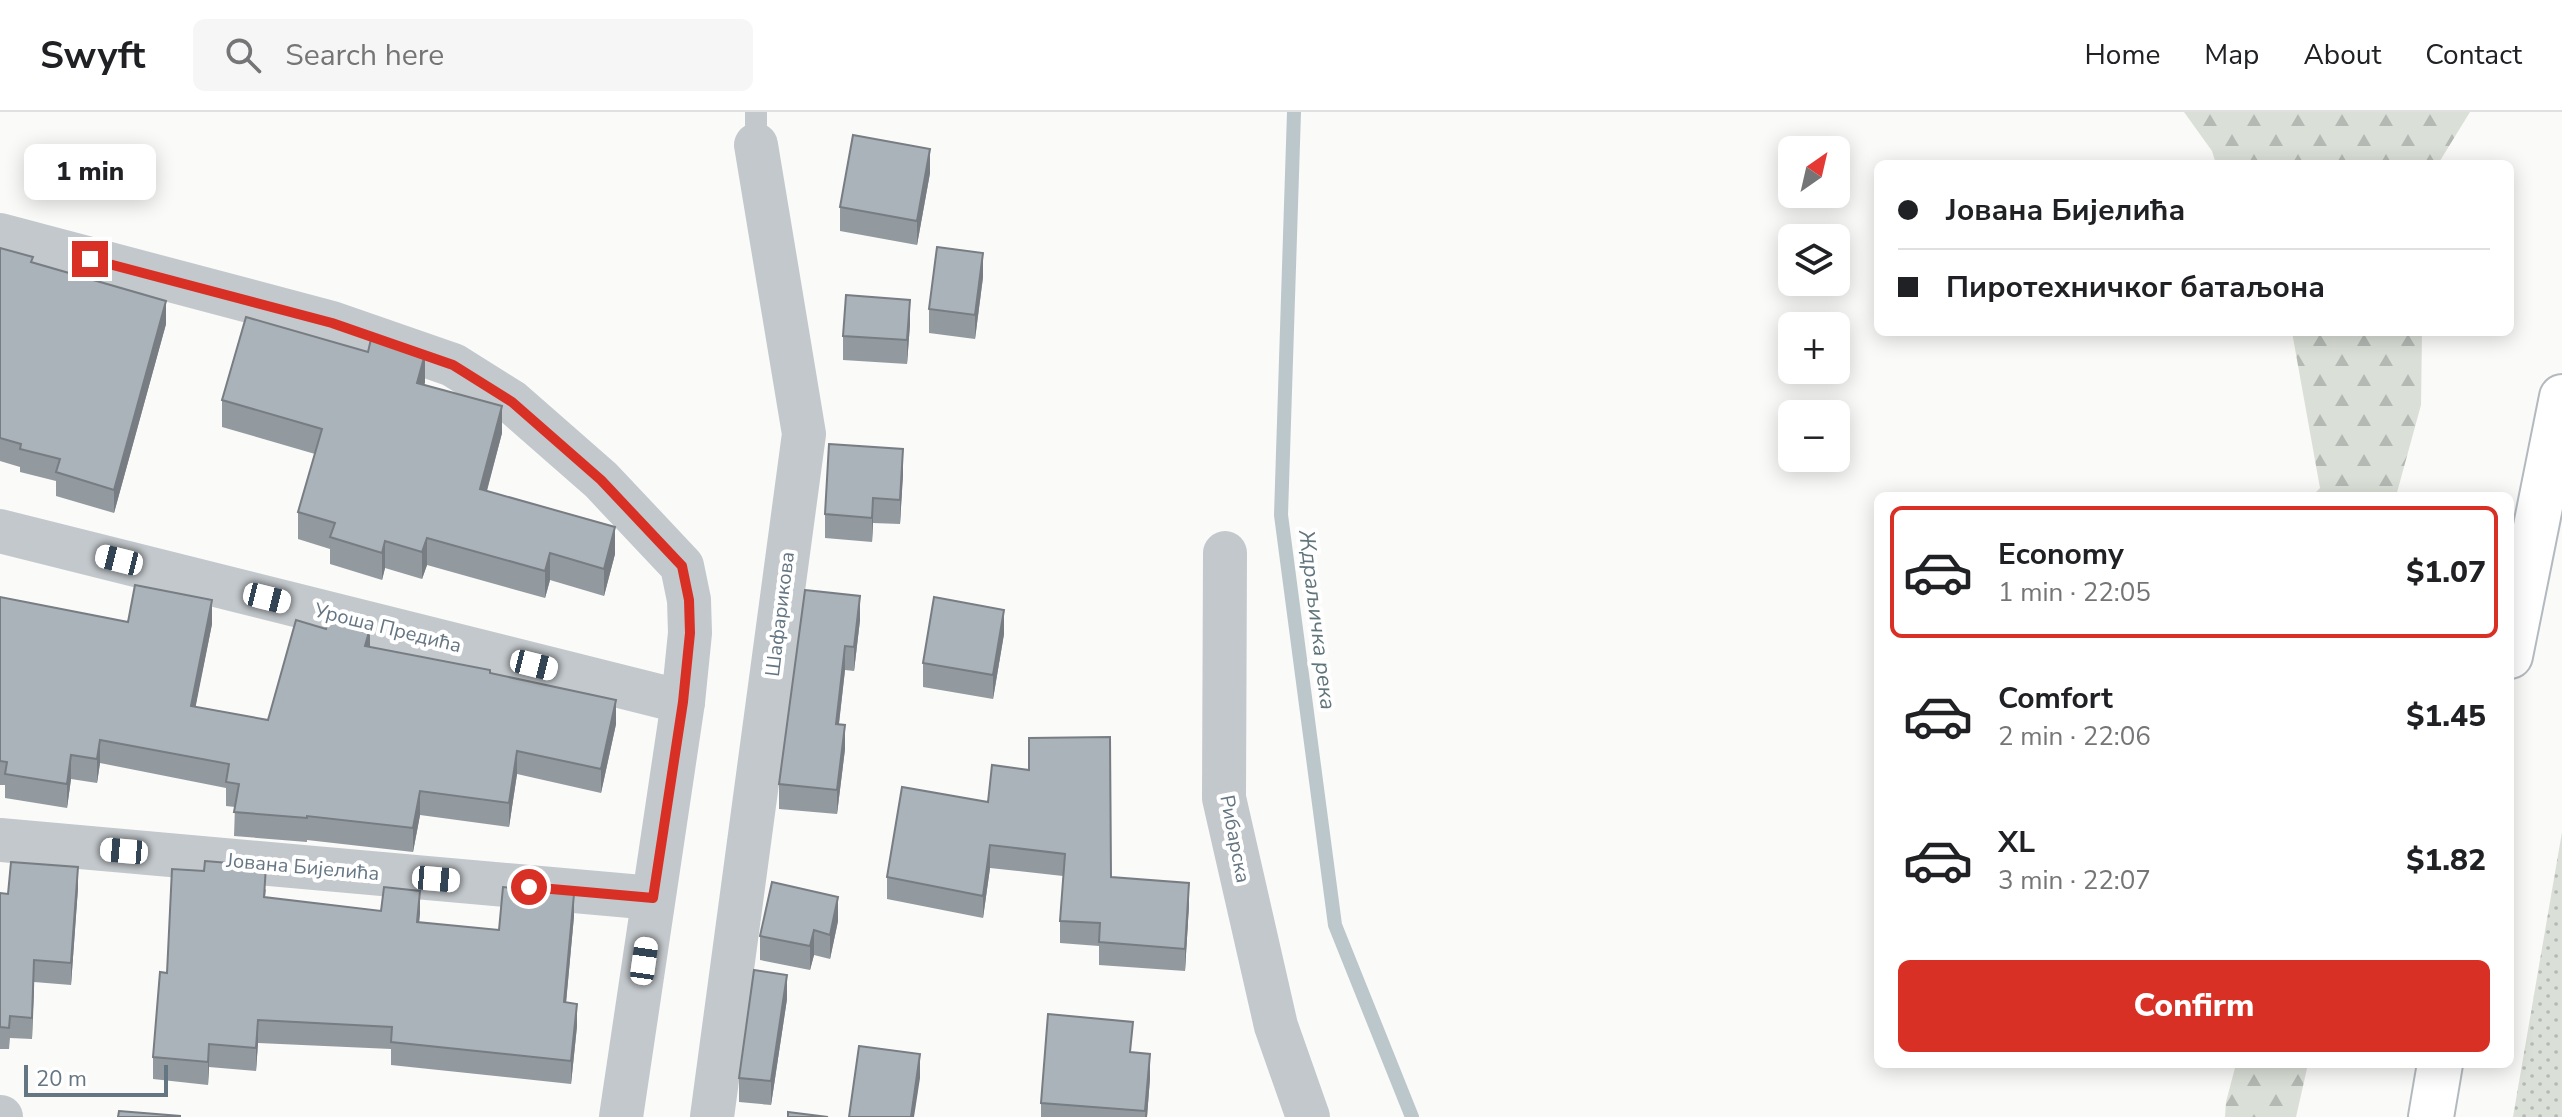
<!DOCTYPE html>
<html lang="en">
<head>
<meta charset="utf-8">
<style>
  :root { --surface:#fff; --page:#f6f6f6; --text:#202124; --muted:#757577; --line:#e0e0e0; --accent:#d93025 }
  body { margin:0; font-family:"Nunito Sans",sans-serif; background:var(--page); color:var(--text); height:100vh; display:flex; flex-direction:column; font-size:30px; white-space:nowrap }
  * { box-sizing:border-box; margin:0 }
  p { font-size:26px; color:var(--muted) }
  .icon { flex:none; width:44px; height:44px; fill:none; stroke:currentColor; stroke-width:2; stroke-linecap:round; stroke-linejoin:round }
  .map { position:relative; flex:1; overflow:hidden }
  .side { position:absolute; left:1874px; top:380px; width:640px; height:576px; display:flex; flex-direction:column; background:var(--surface); border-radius:12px; box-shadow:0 4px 20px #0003 }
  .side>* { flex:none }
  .banner { position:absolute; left:1874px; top:48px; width:640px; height:176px; border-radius:12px; box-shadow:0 4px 20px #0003; display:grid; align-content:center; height:176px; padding:0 24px; background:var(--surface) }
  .needle { width:52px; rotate:34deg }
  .buttons { position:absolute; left:1778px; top:24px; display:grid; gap:16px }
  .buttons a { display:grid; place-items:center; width:72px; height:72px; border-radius:12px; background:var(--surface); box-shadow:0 4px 20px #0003; font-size:40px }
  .scale { position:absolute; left:24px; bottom:20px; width:144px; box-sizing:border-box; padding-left:8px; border:4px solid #657683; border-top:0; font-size:22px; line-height:28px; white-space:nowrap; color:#657683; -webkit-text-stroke:6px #fff; paint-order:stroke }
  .end { position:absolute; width:36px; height:36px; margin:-18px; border:10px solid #d93025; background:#fff; box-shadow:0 0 0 4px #fff }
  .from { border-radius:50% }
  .bubble { position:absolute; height:56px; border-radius:12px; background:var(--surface); box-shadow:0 4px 20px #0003; font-size:26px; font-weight:800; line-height:56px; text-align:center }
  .car { position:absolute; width:24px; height:48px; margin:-24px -12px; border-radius:10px; box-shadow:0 0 6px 2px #0007; background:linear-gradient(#fff 24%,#345 0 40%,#fff 0 76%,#345 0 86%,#fff 0) }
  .banner b { display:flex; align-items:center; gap:28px; height:76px; font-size:30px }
  .banner b+b { border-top:2px solid var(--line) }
  .banner i { width:20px; height:20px; background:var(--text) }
  ul { padding:14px 0 0; list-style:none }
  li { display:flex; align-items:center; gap:24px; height:132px; margin:0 16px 12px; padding:0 8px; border:4px solid transparent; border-radius:12px }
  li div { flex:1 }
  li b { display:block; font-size:30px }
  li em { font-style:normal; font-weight:800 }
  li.on { border-color:var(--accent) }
  li>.icon { width:72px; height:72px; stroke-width:1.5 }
  .primary-button { display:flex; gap:16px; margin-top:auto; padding:16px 24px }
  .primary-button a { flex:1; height:92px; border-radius:12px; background:var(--accent); color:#fff; font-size:32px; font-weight:800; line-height:92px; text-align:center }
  header { display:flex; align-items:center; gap:48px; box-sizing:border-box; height:112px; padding:0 40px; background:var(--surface); border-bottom:2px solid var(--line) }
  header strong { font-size:38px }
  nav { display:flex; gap:44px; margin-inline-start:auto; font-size:28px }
  .search { width:560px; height:72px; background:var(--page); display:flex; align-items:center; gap:20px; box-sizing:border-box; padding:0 28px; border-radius:12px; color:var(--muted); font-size:30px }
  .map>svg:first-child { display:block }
</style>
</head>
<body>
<header>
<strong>Swyft</strong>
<div class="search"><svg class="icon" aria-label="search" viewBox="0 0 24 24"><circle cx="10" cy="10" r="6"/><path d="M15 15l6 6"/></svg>Search here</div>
<nav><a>Home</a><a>Map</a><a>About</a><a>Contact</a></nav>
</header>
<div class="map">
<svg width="2562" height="1005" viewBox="0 0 2562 1005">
  <defs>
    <pattern id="forest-firs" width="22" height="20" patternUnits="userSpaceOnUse" patternTransform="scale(2)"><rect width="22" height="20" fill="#dadfd7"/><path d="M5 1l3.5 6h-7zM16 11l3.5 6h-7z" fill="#b4b9b4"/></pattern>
    <pattern id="park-dots" width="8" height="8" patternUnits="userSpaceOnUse" patternTransform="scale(2)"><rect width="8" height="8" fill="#dadfd7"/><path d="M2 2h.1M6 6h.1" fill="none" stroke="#b4b9b4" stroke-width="1.8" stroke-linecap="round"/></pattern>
  </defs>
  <rect width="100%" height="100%" fill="#fafaf8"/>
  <g fill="url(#forest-firs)">
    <path d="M 2184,0 L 2470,0 L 2438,52 L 2216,52 L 2212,39 Z"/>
    <path d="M 2292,220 L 2422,220 L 2421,293 L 2396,384 L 2312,384 L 2320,376 Z"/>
    <path d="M 2236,952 L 2308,952 L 2296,1005 L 2225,1005 L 2226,990 Z"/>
  </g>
  <path fill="url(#park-dots)" d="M 2562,720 L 2562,1005 L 2513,1005 Z"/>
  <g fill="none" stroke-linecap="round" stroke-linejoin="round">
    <path stroke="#bbc7cb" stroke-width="14" d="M 1294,0 L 1281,403 L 1335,813 L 1412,1005"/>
    <defs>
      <g id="secondary">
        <path d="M 2510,544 L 2562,285"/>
        <path d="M 2431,1005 L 2440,952"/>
      </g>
    </defs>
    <use href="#secondary" stroke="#b3babf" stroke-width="48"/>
    <path stroke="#c3c8cc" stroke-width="22" d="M 756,0 L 756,33"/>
    <g stroke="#c3c8cc" stroke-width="44">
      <path d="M 0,123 L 332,211 L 453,253 L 512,290 L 601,368 L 682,454 L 689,488 L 690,521 L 683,590 L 621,1005"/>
      <path d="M 0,419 L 683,590"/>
      <path d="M 1225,441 L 1224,686 L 1276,914 L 1308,1005"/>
      <path d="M 0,728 L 653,786"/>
      <path d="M 0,1005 L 1,1005"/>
      <path d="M 712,1005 L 804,322 L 756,33"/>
    </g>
    <use href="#secondary" stroke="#fff" stroke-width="44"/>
  </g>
  <g fill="#929a9f">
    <path d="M 930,61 L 917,133 L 840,119 L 840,95 Z"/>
    <path d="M 0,136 L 166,212 L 114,401 L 56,384 L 56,369 L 20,360 L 20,355 L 0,349 Z"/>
    <path d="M 983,165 L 975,227 L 929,221 L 929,197 Z"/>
    <path d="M 910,212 L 907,252 L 843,248 L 843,224 Z"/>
    <path d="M 425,270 L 424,273 L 502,321 L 487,379 L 615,442 L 604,484 L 550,468 L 545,486 L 427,453 L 422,467 L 385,456 L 382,468 L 330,452 L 330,437 L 298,427 L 298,400 L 315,342 L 222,315 L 222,288 Z"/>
    <path d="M 903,362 L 900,412 L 873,411 L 872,430 L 825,426 L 825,402 Z"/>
    <path d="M 805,478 L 860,508 L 854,559 L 845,558 L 839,612 L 845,637 L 837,702 L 779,697 L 779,672 Z"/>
    <path d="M 0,485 L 128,510 L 212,512 L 195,595 L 268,608 L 370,535 L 490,561 L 616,612 L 601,681 L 517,662 L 509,715 L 420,703 L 413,740 L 307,728 L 307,730 L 234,724 L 235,695 L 226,694 L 226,676 L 100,651 L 97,671 L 71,667 L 67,696 L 5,686 L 5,673 L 0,673 Z"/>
    <path d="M 1004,522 L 993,587 L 923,575 L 923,551 Z"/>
    <path d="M 988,690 L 1111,765 L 1189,793 L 1185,859 L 1099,853 L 1099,834 L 1060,831 L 1060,809 L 1063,764 L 990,756 L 983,806 L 887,787 L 887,765 Z"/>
    <path d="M 78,776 L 71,873 L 34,870 L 32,927 L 10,926 L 9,937 L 0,937 L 0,781 L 8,782 Z"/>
    <path d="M 266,777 L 265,785 L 381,799 L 420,801 L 419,810 L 499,818 L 574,804 L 566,890 L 577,914 L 571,972 L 391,953 L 391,937 L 258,931 L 256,959 L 209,955 L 208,973 L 153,967 L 153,945 L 167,861 Z"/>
    <path d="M 838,809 L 830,847 L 814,843 L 810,858 L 760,848 L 760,824 Z"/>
    <path d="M 787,887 L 771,993 L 739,990 L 739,966 Z"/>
    <path d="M 1132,940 L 1150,966 L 1147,1005 L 1041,1005 L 1041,991 Z"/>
  </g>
  <g fill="#777d82">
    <path d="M 930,37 L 930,61 L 917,133 L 917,109 Z"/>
    <path d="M 983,141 L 983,165 L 975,227 L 975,203 Z"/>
    <path d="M 910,188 L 910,212 L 907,252 L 907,228 Z"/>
    <path d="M 166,189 L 166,212 L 114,401 L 114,378 Z"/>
    <path d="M 425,242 L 425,270 L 417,299 L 417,271 Z"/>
    <path d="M 502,294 L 502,321 L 480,404 L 480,377 Z"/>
    <path d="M 903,337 L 903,362 L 900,412 L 900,388 Z"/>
    <path d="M 873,386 L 873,411 L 872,430 L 872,406 Z"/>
    <path d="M 615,415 L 615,442 L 604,484 L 604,457 Z"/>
    <path d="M 427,426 L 427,453 L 422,467 L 422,440 Z"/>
    <path d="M 385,429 L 385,456 L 382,468 L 382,441 Z"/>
    <path d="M 550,441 L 550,468 L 545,486 L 545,459 Z"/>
    <path d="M 860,484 L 860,508 L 854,559 L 854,535 Z"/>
    <path d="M 212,488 L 212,512 L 191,618 L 191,594 Z"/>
    <path d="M 1004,498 L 1004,522 L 993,587 L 993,563 Z"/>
    <path d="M 370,516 L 370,540 L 365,534 Z"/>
    <path d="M 845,534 L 845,558 L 836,636 L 836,612 Z"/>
    <path d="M 616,588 L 616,612 L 601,681 L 601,657 Z"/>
    <path d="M 845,613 L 845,637 L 837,702 L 837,678 Z"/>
    <path d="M 100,628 L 100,651 L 97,671 L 97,647 Z"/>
    <path d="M 517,639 L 517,662 L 509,715 L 509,691 Z"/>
    <path d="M 71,643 L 71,667 L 67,696 L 67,672 Z"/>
    <path d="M 420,679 L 420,703 L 413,740 L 413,716 Z"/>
    <path d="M 990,733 L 990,756 L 983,806 L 983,784 Z"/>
    <path d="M 78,755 L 78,776 L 71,873 L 71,851 Z"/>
    <path d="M 1189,771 L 1189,793 L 1185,859 L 1185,837 Z"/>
    <path d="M 420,779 L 420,801 L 417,832 L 417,810 Z"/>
    <path d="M 574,782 L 574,804 L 564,913 L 564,890 Z"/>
    <path d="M 838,785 L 838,809 L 830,847 L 830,823 Z"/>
    <path d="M 814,818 L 814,843 L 810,858 L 810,834 Z"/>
    <path d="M 34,848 L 34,870 L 32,927 L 32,906 Z"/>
    <path d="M 787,863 L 787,887 L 771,993 L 771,969 Z"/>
    <path d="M 577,892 L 577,914 L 571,972 L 571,949 Z"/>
    <path d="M 258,908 L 258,931 L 256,959 L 256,936 Z"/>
    <path d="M 209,932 L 209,955 L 208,973 L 208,950 Z"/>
    <path d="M 920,942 L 920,966 L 914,1005 L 911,1005 Z"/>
    <path d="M 1150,942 L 1150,966 L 1147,1005 L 1145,1005 Z"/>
  </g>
  <g fill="#aab3b9" stroke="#777d82" stroke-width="2">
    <path d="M 853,23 L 930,37 L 917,109 L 840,95 Z"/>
    <path d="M 937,135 L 983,141 L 975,203 L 929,197 Z"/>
    <path d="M 0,136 L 33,145 L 31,150 L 166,189 L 114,378 L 56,360 L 60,347 L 20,337 L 21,332 L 0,326 Z"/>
    <path d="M 846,183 L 910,188 L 907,228 L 843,224 Z"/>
    <path d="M 246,205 L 368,240 L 371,227 L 425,242 L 417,271 L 502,294 L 480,377 L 615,415 L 604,457 L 550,441 L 545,459 L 427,426 L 422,440 L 385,429 L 382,441 L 330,425 L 335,411 L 298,400 L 322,317 L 222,288 Z"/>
    <path d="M 829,332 L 903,337 L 900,388 L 873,386 L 872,406 L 825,402 Z"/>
    <path d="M 135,473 L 212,488 L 191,594 L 268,608 L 296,508 L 326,517 L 329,505 L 370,516 L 365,534 L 490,558 L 490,561 L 616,588 L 601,657 L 517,639 L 509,691 L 420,679 L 413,716 L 307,704 L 307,706 L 234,700 L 239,672 L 226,670 L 229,652 L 100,628 L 97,647 L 71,643 L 67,672 L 5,662 L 7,650 L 0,649 L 0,485 L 128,510 Z"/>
    <path d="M 805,478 L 860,484 L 854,535 L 845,534 L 836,612 L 845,613 L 837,678 L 779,672 Z"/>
    <path d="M 934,485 L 1004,498 L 993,563 L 923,551 Z"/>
    <path d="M 1110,625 L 1111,765 L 1189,771 L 1185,837 L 1099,830 L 1100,811 L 1060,809 L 1065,742 L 990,733 L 983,784 L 887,765 L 902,675 L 988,690 L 992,653 L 1029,658 L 1029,626 Z"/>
    <path d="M 205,749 L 266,754 L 264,785 L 381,799 L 384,775 L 420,779 L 417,810 L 499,818 L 503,775 L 574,782 L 564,890 L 577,892 L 571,949 L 391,930 L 392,915 L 258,908 L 256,936 L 209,932 L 208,950 L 153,945 L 160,860 L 167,861 L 172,757 L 204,759 Z"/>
    <path d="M 11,750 L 78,755 L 71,851 L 34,848 L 32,906 L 10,904 L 9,916 L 0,915 L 0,781 L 8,782 Z"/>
    <path d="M 772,770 L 838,785 L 830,823 L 814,818 L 810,834 L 760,824 Z"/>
    <path d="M 754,858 L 787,863 L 771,969 L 739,966 Z"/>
    <path d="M 1048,902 L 1133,910 L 1130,940 L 1150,942 L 1145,999 L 1041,991 Z"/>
    <path d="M 859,934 L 920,942 L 911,1005 L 849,1005 Z"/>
    <path d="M 119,999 L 180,1004 L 180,1005 L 118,1005 Z"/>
    <path d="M 788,1000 L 828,1005 L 788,1005 Z"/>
  </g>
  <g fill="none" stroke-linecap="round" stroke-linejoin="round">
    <path stroke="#d93025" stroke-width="10" d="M 90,147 L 332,211 L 453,253 L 512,290 L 601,368 L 682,454 L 689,488 L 690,521 L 683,590 L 653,786 L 529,775"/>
  </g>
  <g text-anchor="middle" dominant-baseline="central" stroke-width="8" stroke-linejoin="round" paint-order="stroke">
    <g font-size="20" fill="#657683" stroke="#fff">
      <text transform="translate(780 502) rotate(-83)">Шафарикова</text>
      <text transform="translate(388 516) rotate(14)">Уроша Предића</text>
      <text transform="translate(1235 727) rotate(79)">Рибарска</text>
      <text transform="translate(303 755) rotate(5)">Јована Бијелића</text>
    </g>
    <g font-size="22" font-style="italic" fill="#60757c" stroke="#fff">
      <text transform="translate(1317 508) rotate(83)">Ждраљичка река</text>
    </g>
  </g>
</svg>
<div class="buttons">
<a><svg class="needle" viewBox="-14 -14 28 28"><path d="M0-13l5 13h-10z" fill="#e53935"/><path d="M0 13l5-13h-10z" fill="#757577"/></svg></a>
<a><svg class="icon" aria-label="layers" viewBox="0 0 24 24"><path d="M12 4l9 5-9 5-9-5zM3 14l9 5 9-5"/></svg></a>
<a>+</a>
<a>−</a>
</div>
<div class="scale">20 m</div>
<i class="end from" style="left:529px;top:775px"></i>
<i class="end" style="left:90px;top:147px"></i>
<div class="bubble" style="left:24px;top:32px;width:132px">1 min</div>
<i class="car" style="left:119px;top:448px;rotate:284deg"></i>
<i class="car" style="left:267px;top:486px;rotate:104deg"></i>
<i class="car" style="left:534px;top:553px;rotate:104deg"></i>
<i class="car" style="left:124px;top:739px;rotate:275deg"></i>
<i class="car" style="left:436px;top:767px;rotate:95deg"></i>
<i class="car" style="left:644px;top:849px;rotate:8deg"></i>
<div class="banner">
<b><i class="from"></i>Јована Бијелића</b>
<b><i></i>Пиротехничког батаљона</b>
</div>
<section class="side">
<ul>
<li class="on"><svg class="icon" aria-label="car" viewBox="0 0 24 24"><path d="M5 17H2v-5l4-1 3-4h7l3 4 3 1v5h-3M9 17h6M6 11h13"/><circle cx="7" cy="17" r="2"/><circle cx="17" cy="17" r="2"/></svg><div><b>Economy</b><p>1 min · 22:05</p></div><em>$1.07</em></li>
<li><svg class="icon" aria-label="car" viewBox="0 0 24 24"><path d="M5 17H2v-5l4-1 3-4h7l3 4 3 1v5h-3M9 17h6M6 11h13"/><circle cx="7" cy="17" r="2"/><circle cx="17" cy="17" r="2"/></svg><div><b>Comfort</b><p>2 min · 22:06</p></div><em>$1.45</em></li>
<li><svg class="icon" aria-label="car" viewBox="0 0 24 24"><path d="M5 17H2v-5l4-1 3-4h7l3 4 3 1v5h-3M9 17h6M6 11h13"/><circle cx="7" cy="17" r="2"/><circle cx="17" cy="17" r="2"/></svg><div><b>XL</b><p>3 min · 22:07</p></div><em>$1.82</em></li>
</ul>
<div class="primary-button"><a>Confirm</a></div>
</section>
</div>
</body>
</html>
